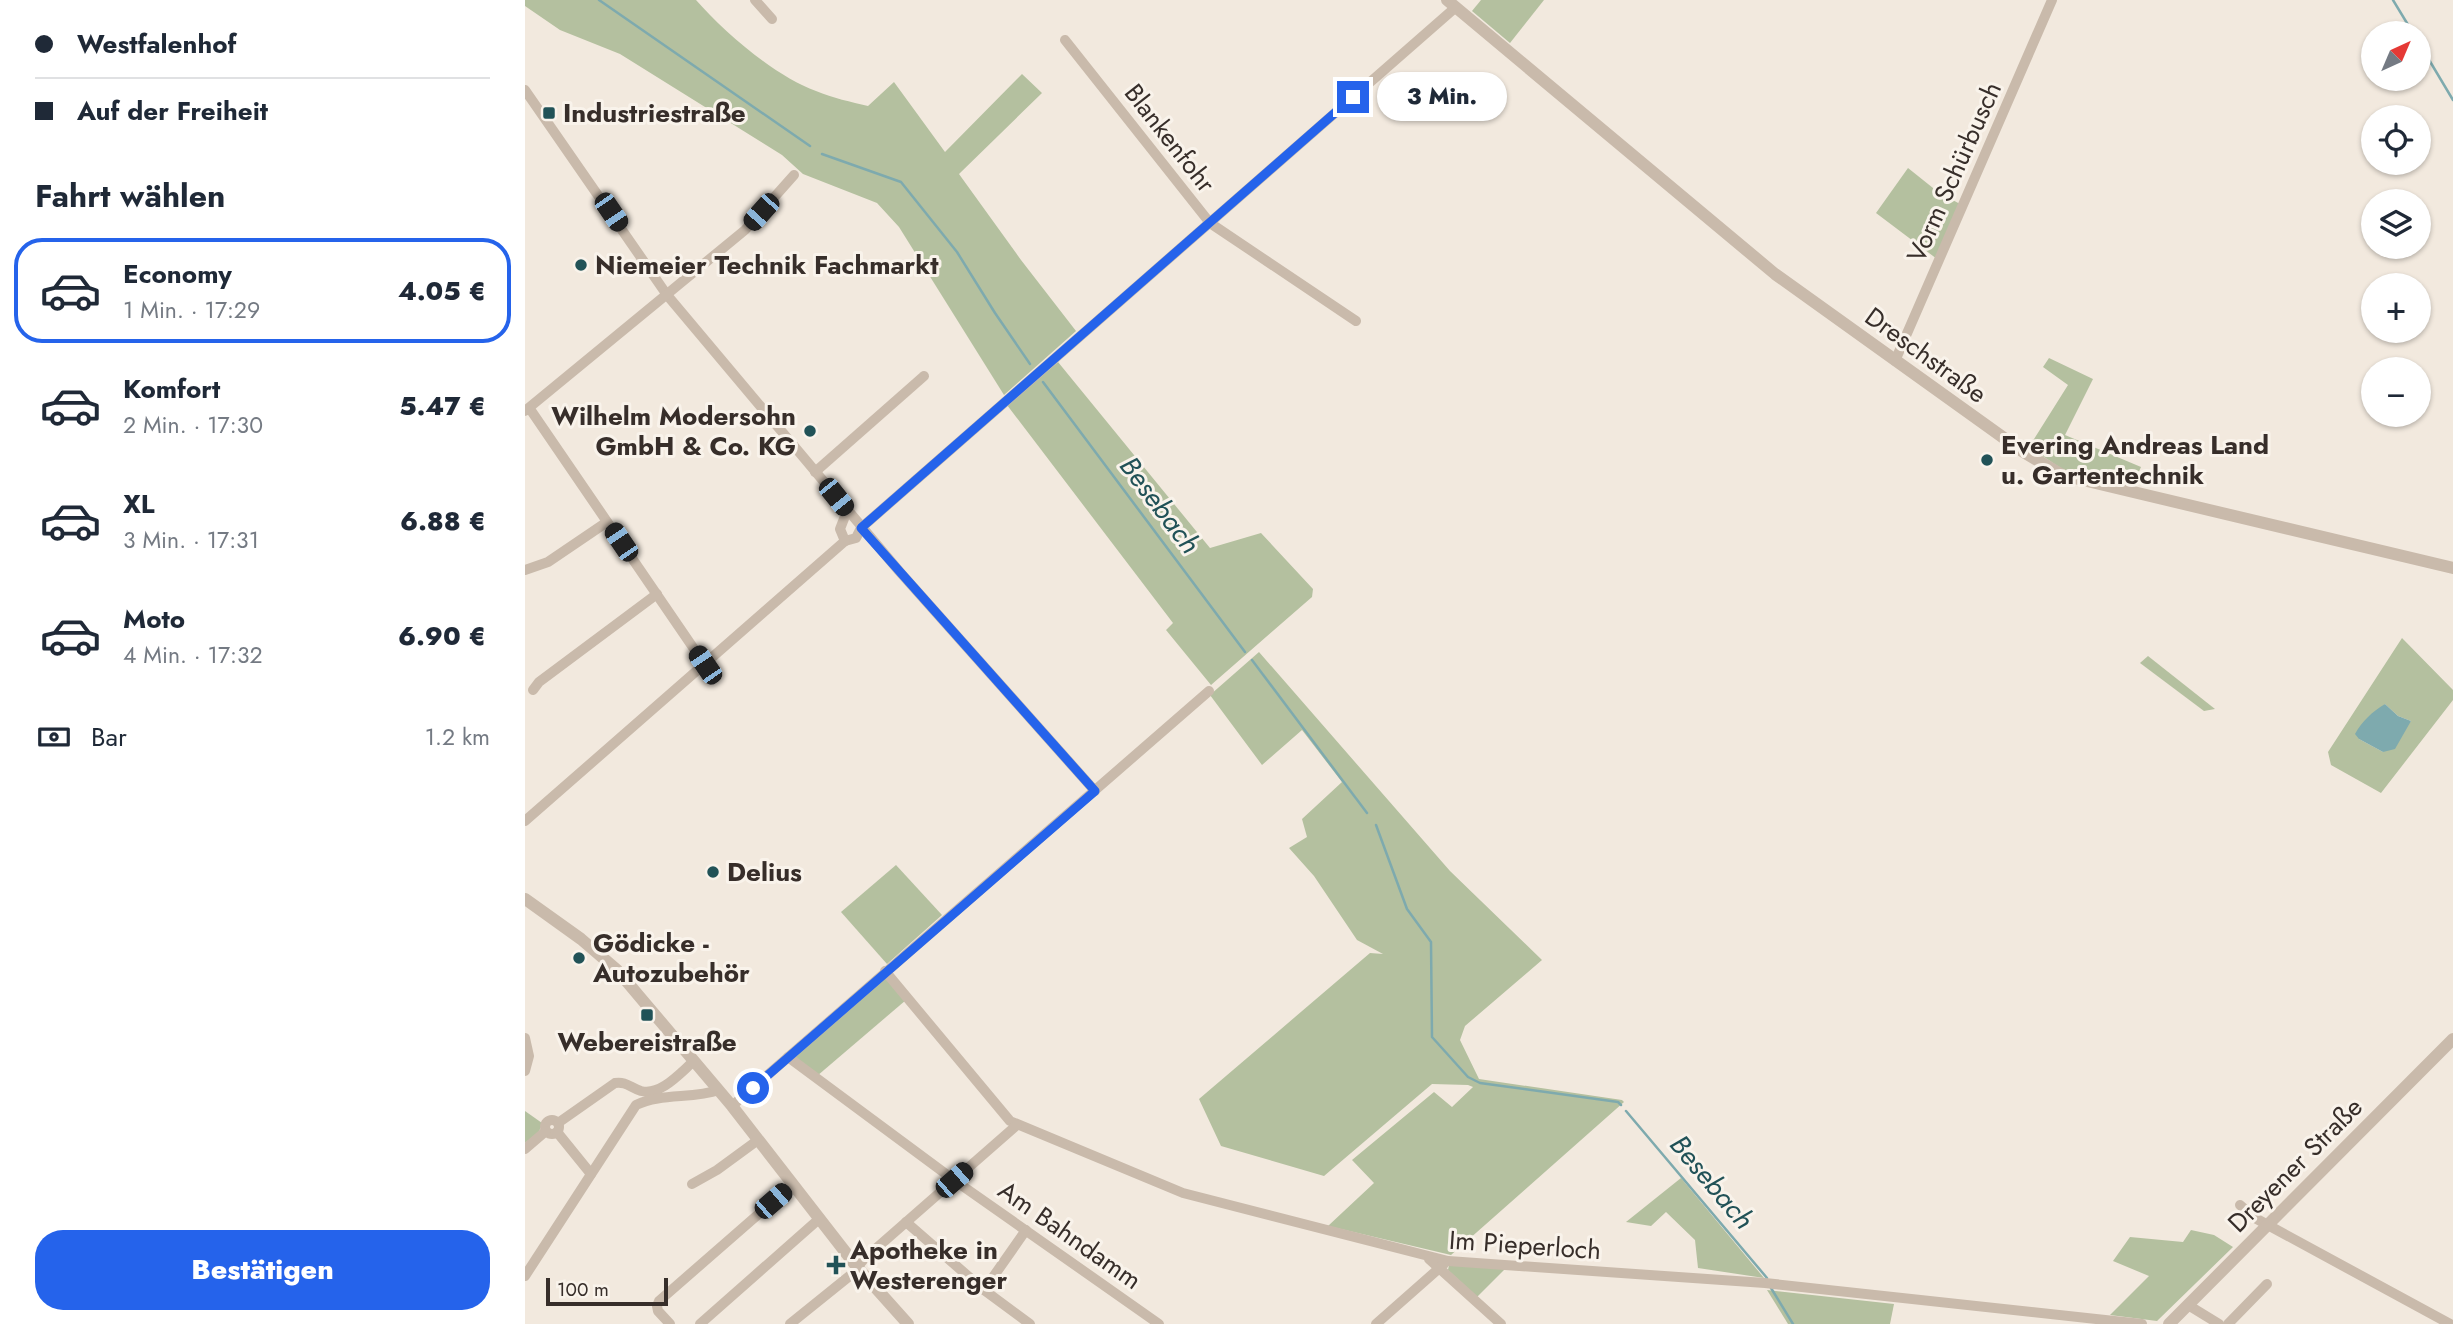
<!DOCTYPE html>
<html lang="de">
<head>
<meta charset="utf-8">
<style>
  :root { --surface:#fff; --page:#f2f2f3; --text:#1f2937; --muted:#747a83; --line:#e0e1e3; --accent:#2563eb }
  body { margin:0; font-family:Jost,sans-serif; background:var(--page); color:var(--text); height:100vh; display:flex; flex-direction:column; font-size:26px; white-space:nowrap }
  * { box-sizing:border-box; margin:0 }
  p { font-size:23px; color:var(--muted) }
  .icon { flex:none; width:38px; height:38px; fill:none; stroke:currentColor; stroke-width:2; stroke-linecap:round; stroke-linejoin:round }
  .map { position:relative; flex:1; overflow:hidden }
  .details { display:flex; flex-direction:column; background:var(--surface); width:525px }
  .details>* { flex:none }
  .banner { display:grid; align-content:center; height:154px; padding:0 35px; background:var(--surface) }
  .needle { width:46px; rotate:44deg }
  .tools { position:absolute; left:1836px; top:21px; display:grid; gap:14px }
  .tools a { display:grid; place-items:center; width:70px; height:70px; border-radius:50%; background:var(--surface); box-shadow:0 2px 5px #0004; font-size:35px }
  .scale { position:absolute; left:21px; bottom:18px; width:122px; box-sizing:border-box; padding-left:7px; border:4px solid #372e2a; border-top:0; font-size:19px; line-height:24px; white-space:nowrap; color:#372e2a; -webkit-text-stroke:5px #f9f3eb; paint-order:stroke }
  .end { position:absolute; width:32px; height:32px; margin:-16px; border:9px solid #2563eb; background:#fff; box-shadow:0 0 0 4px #fff }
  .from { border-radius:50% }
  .bubble { position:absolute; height:49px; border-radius:24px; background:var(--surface); box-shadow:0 2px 5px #0004; font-size:23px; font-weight:800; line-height:49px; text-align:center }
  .car { position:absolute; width:21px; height:42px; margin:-21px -10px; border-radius:9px; box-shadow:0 0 5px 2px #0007; background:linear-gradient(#222 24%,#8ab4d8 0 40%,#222 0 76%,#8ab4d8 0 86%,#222 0) }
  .banner b { display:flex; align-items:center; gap:24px; height:66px; font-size:26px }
  .banner b+b { border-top:2px solid var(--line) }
  .banner i { width:18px; height:18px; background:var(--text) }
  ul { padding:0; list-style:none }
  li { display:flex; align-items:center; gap:21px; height:105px; margin:0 14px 10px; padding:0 21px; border:4px solid transparent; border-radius:28px }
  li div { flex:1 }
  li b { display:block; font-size:26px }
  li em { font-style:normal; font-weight:800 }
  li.selected { border-color:var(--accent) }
  li>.icon { width:63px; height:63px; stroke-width:1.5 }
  h2 { padding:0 35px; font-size:32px; line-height:84px }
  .pay { display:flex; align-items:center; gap:18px; height:77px; padding:0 35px; font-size:26px }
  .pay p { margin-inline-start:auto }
  .primary-button { display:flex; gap:14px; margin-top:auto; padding:14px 35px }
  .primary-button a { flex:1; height:80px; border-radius:28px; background:var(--accent); color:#fff; font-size:28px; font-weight:800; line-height:80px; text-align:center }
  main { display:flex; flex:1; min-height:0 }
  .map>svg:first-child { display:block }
</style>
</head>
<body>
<main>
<section class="details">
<div class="banner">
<b><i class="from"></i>Westfalenhof</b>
<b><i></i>Auf der Freiheit</b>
</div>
<h2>Fahrt wählen</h2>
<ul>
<li class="selected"><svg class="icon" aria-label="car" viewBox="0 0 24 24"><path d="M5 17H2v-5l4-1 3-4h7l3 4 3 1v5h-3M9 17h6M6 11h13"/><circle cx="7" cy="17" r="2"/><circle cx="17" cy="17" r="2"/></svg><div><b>Economy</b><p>1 Min. · 17:29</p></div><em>4.05 €</em></li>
<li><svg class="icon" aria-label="car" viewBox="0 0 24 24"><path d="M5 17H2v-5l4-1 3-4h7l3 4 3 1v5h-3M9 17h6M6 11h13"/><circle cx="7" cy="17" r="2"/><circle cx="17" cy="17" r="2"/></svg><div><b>Komfort</b><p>2 Min. · 17:30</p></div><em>5.47 €</em></li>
<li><svg class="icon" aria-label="car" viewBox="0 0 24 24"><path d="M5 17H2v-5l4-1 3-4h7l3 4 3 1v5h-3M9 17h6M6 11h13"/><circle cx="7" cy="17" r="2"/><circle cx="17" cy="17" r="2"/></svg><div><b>XL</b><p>3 Min. · 17:31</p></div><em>6.88 €</em></li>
<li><svg class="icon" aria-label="car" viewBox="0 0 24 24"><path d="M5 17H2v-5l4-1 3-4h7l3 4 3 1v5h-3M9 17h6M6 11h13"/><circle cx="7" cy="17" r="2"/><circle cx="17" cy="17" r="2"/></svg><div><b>Moto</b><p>4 Min. · 17:32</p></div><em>6.90 €</em></li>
</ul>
<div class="pay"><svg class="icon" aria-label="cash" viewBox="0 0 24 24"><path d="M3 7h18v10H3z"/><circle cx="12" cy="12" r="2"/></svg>Bar<p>1.2 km</p></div>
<div class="primary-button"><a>Bestätigen</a></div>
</section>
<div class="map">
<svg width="1928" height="1324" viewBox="0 0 1928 1324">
  <rect width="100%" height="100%" fill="#f2e9de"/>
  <g fill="#b4c09f" fill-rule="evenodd">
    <path d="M 0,0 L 171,0 C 199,32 251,77 291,91 C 308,98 326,102 343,106 L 369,82 L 420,152 L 497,74 L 517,93 L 434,174 L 496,260 L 551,331 L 479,395 L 374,227 L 352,203 L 278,174 L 257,155 L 95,54 L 35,30 L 0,6 Z"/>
    <path d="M 956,0 L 1019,0 L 985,43 L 947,11 Z"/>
    <path d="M 1383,168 L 1413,192 L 1435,204 L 1412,259 L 1351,213 Z"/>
    <path d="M 1524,358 L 1568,379 L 1540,435 L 1616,467 L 1606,489 L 1537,469 L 1504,447 L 1543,385 L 1518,367 Z"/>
    <path d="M 533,362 L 685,548 L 736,533 L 788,589 L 787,597 L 686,685 L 641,630 L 648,623 L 482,405 Z"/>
    <path d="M 1877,638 L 1928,690 L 1928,700 L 1856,793 L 1806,765 L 1803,752 ZM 1860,704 L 1873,716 L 1886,721 L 1858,752 L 1834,739 Z"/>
    <path d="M 734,652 L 925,871 L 1017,960 L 940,1026 L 935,1040 L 954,1079 L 1097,1100 L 1099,1102 L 926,1255 L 803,1226 L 849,1183 L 827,1160 L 909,1092 L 927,1107 L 948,1087 L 943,1085 L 907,1084 L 799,1176 L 696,1146 L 674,1099 L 845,953 L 858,954 L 832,940 L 789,876 L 764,848 L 782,837 L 777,819 L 817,782 L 777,730 L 737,765 L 685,695 Z"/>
    <path d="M 1623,656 L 1690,709 L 1679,711 L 1615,663 Z"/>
    <path d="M 371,865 L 417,915 L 362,964 L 316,912 Z"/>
    <path d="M 360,977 L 381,1000 L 292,1076 L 267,1058 Z"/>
    <path d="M 0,1111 L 17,1123 L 14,1132 L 0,1143 Z"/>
    <path d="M 1156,1178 L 1239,1278 L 1173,1268 L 1170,1240 L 1141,1212 L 1126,1226 L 1101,1222 Z"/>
    <path d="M 1666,1230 L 1689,1235 L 1708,1247 L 1632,1321 L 1585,1315 L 1624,1276 L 1588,1261 L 1605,1237 L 1658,1242 Z"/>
    <path d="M 924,1265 L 981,1268 L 952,1297 L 923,1270 Z"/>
    <path d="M 1242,1290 L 1369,1304 L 1365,1324 L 1263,1324 Z"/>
  </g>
  <path fill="#7eaaae" d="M 1860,704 L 1873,716 L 1886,721 L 1870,749 L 1858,752 L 1834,739 L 1830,734 C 1837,721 1847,712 1860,704 Z"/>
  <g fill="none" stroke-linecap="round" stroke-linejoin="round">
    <g stroke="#7eaaae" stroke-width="2.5">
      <path d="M 74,0 L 285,146"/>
      <path d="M 1868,0 L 1888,33"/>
      <path d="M 1894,43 L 1928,100"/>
      <path d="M 297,154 L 376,182 L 432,252 L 470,313 L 505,364"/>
      <path d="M 518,382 L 720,652"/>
      <path d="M 727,660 L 842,813"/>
      <path d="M 851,825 L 882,909 L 906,942 L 907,1037 L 943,1077 L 955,1083 L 1093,1102 L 1096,1105"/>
      <path d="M 1101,1111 L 1242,1278"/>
      <path d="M 1246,1288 L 1268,1324"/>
    </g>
    <g stroke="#c9baab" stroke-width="10">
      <path d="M 230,0 L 247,19"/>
      <path d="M 540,40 L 685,223 L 831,321"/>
      <path d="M 0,90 L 142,295 L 374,571 L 570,791"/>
      <path d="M 1370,361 L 1527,0"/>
      <path d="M 5,409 L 180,665"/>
      <path d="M 0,411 L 220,230 L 269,175"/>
      <path d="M 290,472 L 399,376"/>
      <path d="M 320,541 L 331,538 L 336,528 L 931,7"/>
      <path d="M 320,541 L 315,529 L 322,511"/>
      <path d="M 0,570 L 23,562 L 82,522"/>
      <path d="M 8,690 L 14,682 L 132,594"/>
      <path d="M 0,821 L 320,541"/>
      <path d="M 360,971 L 485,1121 L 658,1193 L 923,1261 L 1240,1283 L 1617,1324"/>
      <path d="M 0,1038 L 4,1056 L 0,1071"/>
      <path d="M 263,1057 L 429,1180 L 634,1324"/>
      <path d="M 207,1106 L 684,691"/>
      <circle cx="27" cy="1127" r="7"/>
      <path d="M 33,1123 L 90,1083 C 101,1081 106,1088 116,1091 C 136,1096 156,1072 169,1061"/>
      <path d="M 32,1132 L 66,1174"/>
      <path d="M 0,1149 L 21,1131"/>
      <path d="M 167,1184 L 192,1170 L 233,1140"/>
      <path d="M 1715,1205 L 1730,1218 L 1925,1324"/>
      <path d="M 381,1222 L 459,1290 L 505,1324"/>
      <path d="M 904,1259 L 976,1324"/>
      <path d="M 0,1276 L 111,1105 C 136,1093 167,1099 194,1090"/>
      <path d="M 459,1290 L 501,1230"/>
      <path d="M 1663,1305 L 1694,1324"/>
      <path d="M 145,1324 L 133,1311 L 132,1306 L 134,1301 L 268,1184"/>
      <path d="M 175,1324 L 294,1219"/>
      <path d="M 265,1324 L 327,1274 L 339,1259 L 492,1125"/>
      <path d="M 851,1324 L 919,1264"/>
      <path d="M 1703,1324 L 1742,1284"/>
    </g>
    <g stroke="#c9baab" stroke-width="12">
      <path d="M 922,0 L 1250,274 L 1497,451 L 1537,475 L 1928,568"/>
      <path d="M 0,899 L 56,939 L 92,970 L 207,1106 L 332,1267 L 383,1324"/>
      <path d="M 1644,1324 L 1928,1039"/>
    </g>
  </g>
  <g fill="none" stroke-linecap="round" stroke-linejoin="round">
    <path stroke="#2563eb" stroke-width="9" d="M 228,1088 L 570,791 L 336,528 L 828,97"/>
  </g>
  <g fill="#215257" stroke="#f9f3eb" stroke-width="2.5">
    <rect x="17" y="106" width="14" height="14" rx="3.5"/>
    <circle cx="56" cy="265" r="7"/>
    <circle cx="285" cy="431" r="7"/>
    <circle cx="1462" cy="460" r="7"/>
    <circle cx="188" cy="872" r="7"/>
    <circle cx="54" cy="958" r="7"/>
    <rect x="115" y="1008" width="14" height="14" rx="3.5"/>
    <path d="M307.5 1254.5h7v7h7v7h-7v7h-7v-7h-7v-7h7z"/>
  </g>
  <g text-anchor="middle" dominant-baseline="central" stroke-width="6" stroke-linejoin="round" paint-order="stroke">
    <g font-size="26" font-weight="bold" fill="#372e2a" stroke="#f9f3eb" text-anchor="start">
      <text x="38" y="113">Industriestraße</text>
      <text x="70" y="265">Niemeier Technik Fachmarkt</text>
      <text x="271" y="416" text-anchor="end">Wilhelm Modersohn<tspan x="271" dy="30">GmbH &amp; Co. KG</tspan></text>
      <text x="1476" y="445">Evering Andreas Land<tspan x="1476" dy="30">u. Gartentechnik</tspan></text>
      <text x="202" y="872">Delius</text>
      <text x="68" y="943">Gödicke -<tspan x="68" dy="30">Autozubehör</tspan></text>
      <text x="122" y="1042" text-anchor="middle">Webereistraße</text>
      <text x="325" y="1250">Apotheke in<tspan x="325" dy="30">Westerenger</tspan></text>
    </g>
    <g font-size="26" fill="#372e2a" stroke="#f9f3eb">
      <text transform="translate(645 138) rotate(52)">Blankenfohr</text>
      <text transform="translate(1429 172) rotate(-66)">Vorm Schürbusch</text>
      <text transform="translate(1401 355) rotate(36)">Dreschstraße</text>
      <text transform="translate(1770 1165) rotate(-45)">Dreyener Straße</text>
      <text transform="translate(545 1235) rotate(35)">Am Bahndamm</text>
      <text transform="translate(1000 1245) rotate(4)">Im Pieperloch</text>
    </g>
    <g font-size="28" font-style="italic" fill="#215257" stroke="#f9f3eb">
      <text transform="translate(635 505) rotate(53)">Besebach</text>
      <text transform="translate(1187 1182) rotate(50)">Besebach</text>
    </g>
  </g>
</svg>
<div class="tools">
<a><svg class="needle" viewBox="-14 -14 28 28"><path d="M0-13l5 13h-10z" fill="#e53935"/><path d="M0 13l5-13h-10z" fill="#747a83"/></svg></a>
<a><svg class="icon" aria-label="locate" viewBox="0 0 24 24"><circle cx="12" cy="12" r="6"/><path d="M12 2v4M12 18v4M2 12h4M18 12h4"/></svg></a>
<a><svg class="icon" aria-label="layers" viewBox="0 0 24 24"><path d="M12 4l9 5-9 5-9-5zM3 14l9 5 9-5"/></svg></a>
<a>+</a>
<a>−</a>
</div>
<div class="scale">100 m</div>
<i class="end from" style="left:228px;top:1088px"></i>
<i class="end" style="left:828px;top:97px"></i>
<div class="bubble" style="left:852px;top:72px;width:130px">3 Min.</div>
<i class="car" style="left:86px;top:212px;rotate:146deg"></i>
<i class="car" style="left:236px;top:212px;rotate:222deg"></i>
<i class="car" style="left:311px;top:497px;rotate:141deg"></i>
<i class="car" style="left:96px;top:542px;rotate:326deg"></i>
<i class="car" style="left:180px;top:665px;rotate:326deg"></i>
<i class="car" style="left:429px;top:1180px;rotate:49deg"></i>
<i class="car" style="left:248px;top:1201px;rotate:49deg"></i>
</div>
</main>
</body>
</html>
